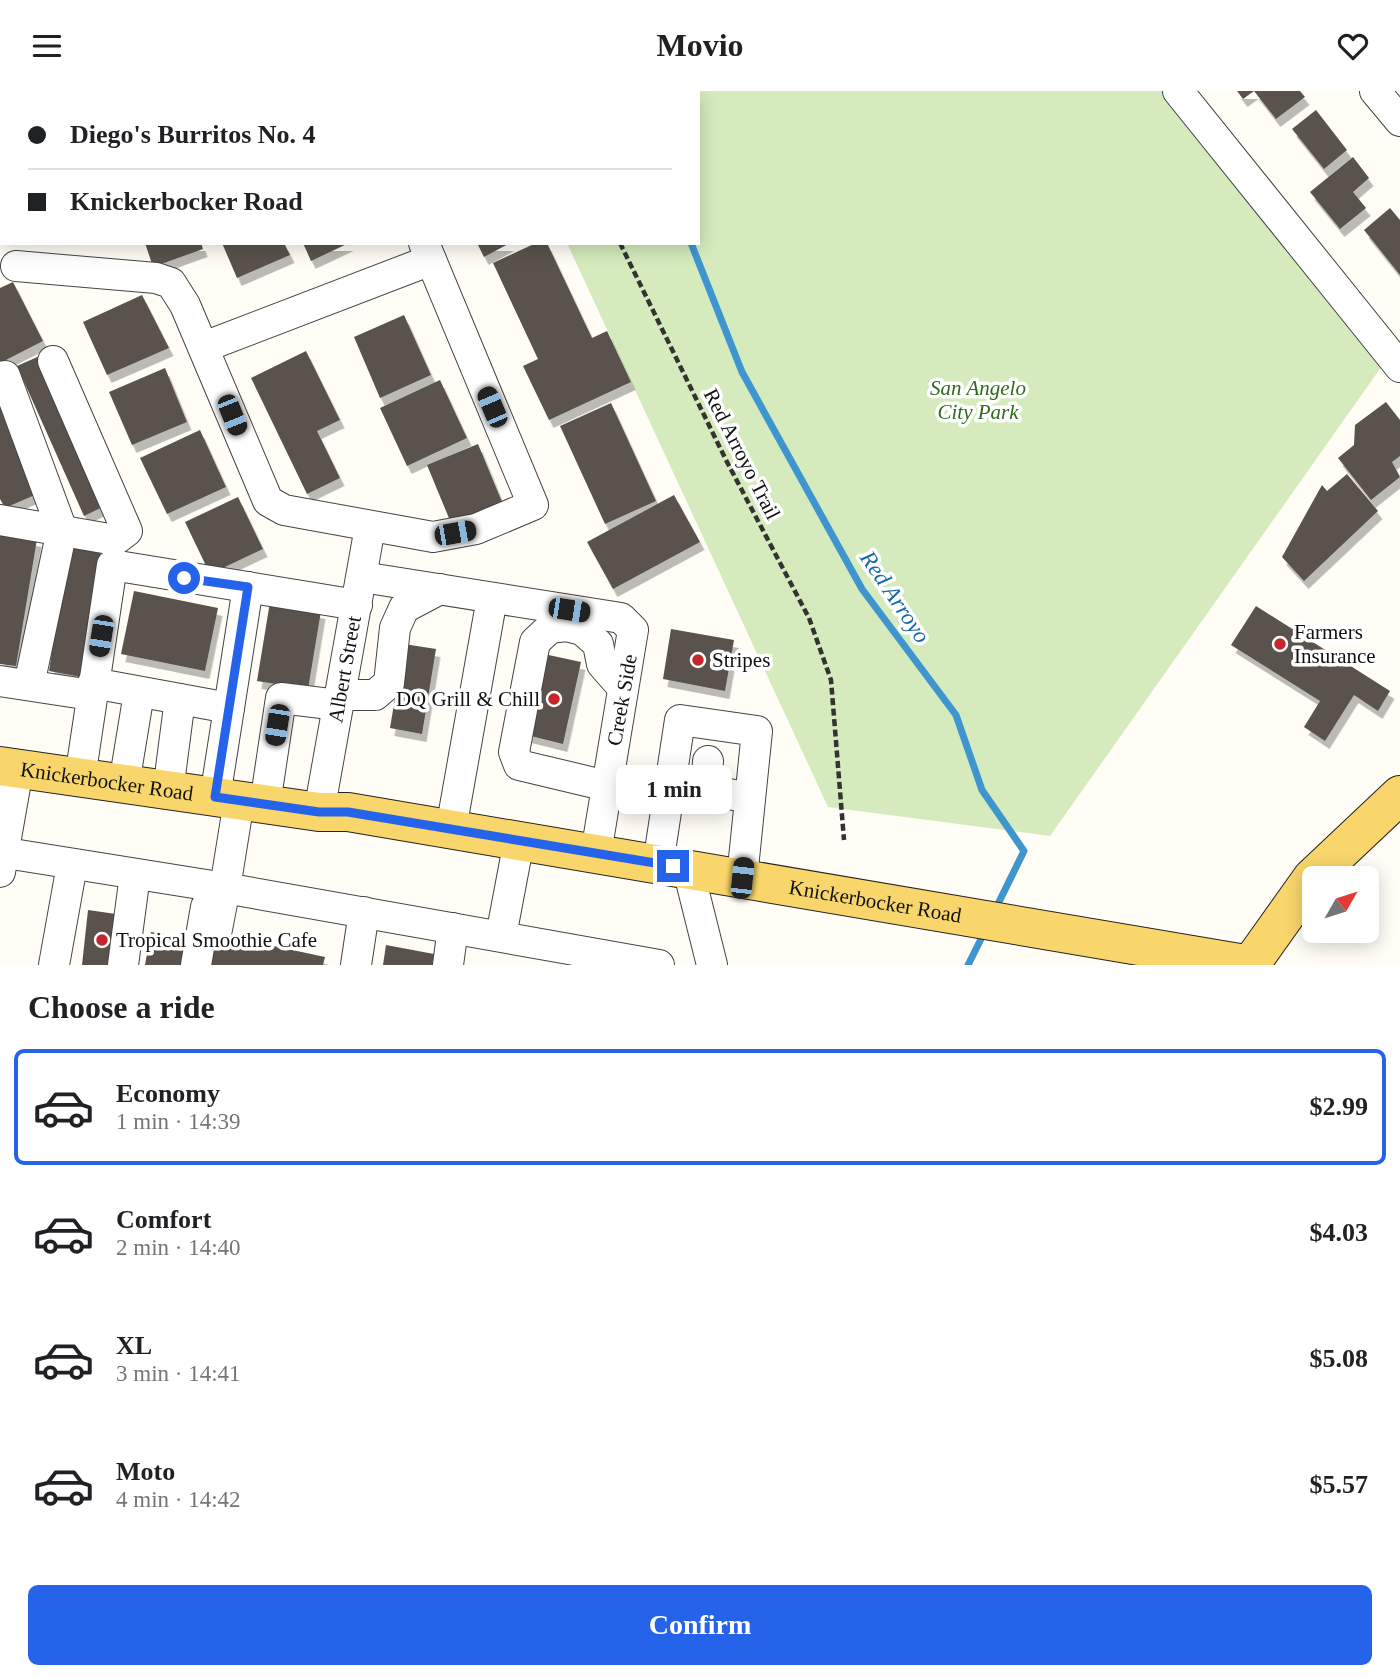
<!DOCTYPE html>
<html lang="en">
<head>
<meta charset="utf-8">
<style>
  :root { --surface:#fff; --page:#f6f6f6; --text:#202124; --muted:#757577; --line:#e0e0e0; --accent:#2563eb }
  body { margin:0; font-family:"Times New Roman",serif; background:var(--page); color:var(--text); height:100vh; display:flex; flex-direction:column; font-size:26px; white-space:nowrap }
  * { box-sizing:border-box; margin:0 }
  p { font-size:23px; color:var(--muted) }
  .icon { flex:none; width:38px; height:38px; fill:none; stroke:currentColor; stroke-width:2; stroke-linecap:round; stroke-linejoin:round }
  .map { position:relative; height:874px; overflow:hidden }
  .side { display:flex; flex-direction:column; background:var(--surface); flex:1 }
  .side>* { flex:none }
  .top-card { position:absolute; left:0px; top:0px; width:700px; height:154px; box-shadow:0 4px 18px #0003; display:grid; align-content:center; height:154px; padding:0 28px; background:var(--surface) }
  .needle { width:46px; rotate:51deg }
  .tools { position:absolute; left:1302px; top:775px; display:grid; gap:14px }
  .tools a { display:grid; place-items:center; width:77px; height:77px; border-radius:10px; background:var(--surface); box-shadow:0 4px 18px #0003; font-size:35px }
  .end { position:absolute; width:32px; height:32px; margin:-16px; border:9px solid #2563eb; background:#fff; box-shadow:0 0 0 4px #fff }
  .from { border-radius:50% }
  .bubble { position:absolute; height:49px; border-radius:10px; background:var(--surface); box-shadow:0 4px 18px #0003; font-size:23px; font-weight:700; line-height:49px; text-align:center }
  .car { position:absolute; width:21px; height:42px; margin:-21px -10px; border-radius:9px; box-shadow:0 0 5px 2px #0007; background:linear-gradient(#222 24%,#8ab4d8 0 40%,#222 0 76%,#8ab4d8 0 86%,#222 0) }
  .top-card b { display:flex; align-items:center; gap:24px; height:66px; font-size:26px }
  .top-card b+b { border-top:2px solid var(--line) }
  .top-card i { width:18px; height:18px; background:var(--text) }
  ul { padding:0; list-style:none }
  li { display:flex; align-items:center; gap:21px; height:116px; margin:0 14px 10px; padding:0 14px; border:4px solid transparent; border-radius:10px }
  li div { flex:1 }
  li b { display:block; font-size:26px }
  li em { font-style:normal; font-weight:700 }
  li.selected { border-color:var(--accent) }
  li>.icon { width:63px; height:63px; stroke-width:1.5 }
  h2 { padding:0 28px; font-size:32px; line-height:84px }
  .button { display:flex; gap:14px; margin-top:auto; padding:14px 28px }
  .button a { flex:1; height:80px; border-radius:10px; background:var(--accent); color:#fff; font-size:28px; font-weight:700; line-height:80px; text-align:center }
  header { display:flex; justify-content:space-between; align-items:center; height:91px; padding:0 28px; background:var(--surface); font-size:32px; font-weight:700 }
  .map>svg:first-child { display:block }
</style>
</head>
<body>
<header><svg class="icon" aria-label="menu" viewBox="0 0 24 24"><path d="M4 6h16M4 12h16M4 18h16"/></svg>Movio<svg class="icon" aria-label="heart" viewBox="0 0 24 24"><path d="M12 20l-8-8c-3-5 5-10 8-4 3-6 11-1 8 4z"/></svg></header>
<div class="map">
<svg width="1400" height="874" viewBox="0 0 1400 874">
  <defs>
    <filter id="shadow"><feDropShadow dx="4.5" dy="8" stdDeviation="0" flood-color="#0004"/></filter>
  </defs>
  <rect width="100%" height="100%" fill="#fffdf5"/>
  <path fill="#d5ebbd" d="M 498,0 L 1186,0 L 1394,258 L 1050,745 L 828,716 L 567,152 L 698,152 L 698,2 Z"/>
  <g fill="none" stroke-linecap="round" stroke-linejoin="round">
    <g stroke="#3f96cf" stroke-width="7">
      <path d="M 629,0 L 630,2"/>
      <path d="M 691,152 L 742,281 L 862,498 L 956,624 L 982,699 L 1024,760 L 995,819"/>
      <path d="M 968,874 L 984,842"/>
    </g>
  </g>
  <g fill="#5a524d" filter="url(#shadow)">
    <path d="M 1237,0 L 1300,0 L 1305,6 L 1276,28 L 1254,0 L 1243,8 Z"/>
    <path d="M 1316,19 L 1347,59 L 1324,78 L 1292,38 Z"/>
    <path d="M 1353,66 L 1369,87 L 1353,101 L 1366,117 L 1340,138 L 1310,101 Z"/>
    <path d="M 1390,117 L 1400,129 L 1400,184 L 1364,139 Z"/>
    <path d="M 145,152 L 201,152 L 203,158 L 153,176 Z"/>
    <path d="M 222,152 L 284,152 L 290,164 L 237,187 Z"/>
    <path d="M 303,152 L 349,152 L 311,170 Z"/>
    <path d="M 477,152 L 510,152 L 484,166 Z"/>
    <path d="M 536,152 L 547,152 L 592,247 L 607,240 L 631,291 L 549,329 L 523,275 L 538,268 L 493,172 Z"/>
    <path d="M 13,191 L 43,250 L 0,272 L 0,197 Z"/>
    <path d="M 142,204 L 169,257 L 107,284 L 83,231 Z"/>
    <path d="M 404,224 L 431,284 L 380,307 L 354,246 Z"/>
    <path d="M 306,260 L 340,329 L 317,340 L 340,387 L 307,403 L 251,287 Z"/>
    <path d="M 44,263 L 111,412 L 84,425 L 17,275 Z"/>
    <path d="M 165,277 L 187,331 L 132,354 L 109,301 Z"/>
    <path d="M 440,289 L 467,347 L 407,375 L 380,317 Z"/>
    <path d="M 0,291 L 44,400 L 5,417 L 0,408 Z"/>
    <path d="M 1386,311 L 1400,329 L 1400,365 L 1392,371 L 1400,386 L 1371,409 L 1338,367 L 1354,354 L 1355,334 Z"/>
    <path d="M 611,312 L 656,410 L 605,433 L 560,335 Z"/>
    <path d="M 200,339 L 226,396 L 167,423 L 140,367 Z"/>
    <path d="M 478,353 L 502,411 L 451,432 L 427,374 Z"/>
    <path d="M 1347,383 L 1378,420 L 1304,490 L 1282,466 L 1322,394 L 1327,400 Z"/>
    <path d="M 674,404 L 700,451 L 613,498 L 587,451 Z"/>
    <path d="M 238,406 L 263,458 L 210,483 L 185,431 Z"/>
    <path d="M 0,441 L 37,448 L 16,575 L 0,573 Z"/>
    <path d="M 69,452 L 101,457 L 81,586 L 49,580 Z"/>
    <path d="M 134,500 L 218,517 L 205,580 L 121,563 Z"/>
    <path d="M 270,511 L 321,520 L 308,598 L 257,590 Z"/>
    <path d="M 1256,515 L 1390,600 L 1378,620 L 1354,604 L 1325,650 L 1304,636 L 1320,610 L 1231,554 Z"/>
    <path d="M 671,538 L 734,549 L 725,600 L 663,588 Z"/>
    <path d="M 404,553 L 436,558 L 422,643 L 390,637 Z"/>
    <path d="M 544,563 L 581,571 L 563,653 L 527,644 Z"/>
    <path d="M 88,819 L 123,824 L 118,874 L 82,874 Z"/>
    <path d="M 151,841 L 187,847 L 183,874 L 145,874 Z"/>
    <path d="M 209,841 L 325,866 L 323,874 L 204,874 Z"/>
    <path d="M 386,854 L 434,863 L 432,874 L 383,874 Z"/>
  </g>
  <g fill="none" stroke-linecap="round" stroke-linejoin="round">
    <defs>
      <g id="minor">
        <path d="M 131,0 L 133,2"/>
        <path d="M 1178,0 L 1400,276"/>
        <path d="M 1375,0 L 1400,30"/>
        <path d="M 16,175 L 156,187 L 171,192 L 185,214 L 268,410 L 284,419 L 433,446 L 476,438 L 533,414 L 424,152"/>
        <path d="M 204,256 L 431,169"/>
        <path d="M 5,285 L 62,439 L 29,594"/>
        <path d="M 0,429 L 115,449 L 127,440 L 53,270"/>
        <path d="M 362,486 L 621,527 L 633,539 L 596,762"/>
        <path d="M 0,590 L 91,604"/>
        <path d="M 93,592 L 229,617"/>
        <path d="M 340,604 L 375,604 L 389,592 L 395,537 L 404,517 L 440,498"/>
        <path d="M 80,687 L 112,474 L 357,514"/>
        <path d="M 670,692 L 750,707"/>
        <path d="M 124,693 L 139,602"/>
        <path d="M 607,695 L 519,674 L 514,661 L 535,551 L 550,537 L 566,535 L 582,539 L 598,553 L 602,573 L 623,597"/>
        <path d="M 706,698 L 708,670"/>
        <path d="M 168,700 L 180,608"/>
        <path d="M 215,706 L 248,496"/>
        <path d="M 265,713 L 281,607 L 338,614"/>
        <path id="s1" d="M 319,721 L 370,436"/>
        <path d="M 451,738 L 492,507"/>
        <path d="M 0,761 L 225,797 L 239,710"/>
        <path d="M 658,773 L 680,629 L 757,640 L 742,787"/>
        <path d="M 688,778 L 712,874"/>
        <path d="M 0,781 L 18,679"/>
        <path d="M 216,843 L 225,797 L 659,874"/>
        <path d="M 501,845 L 519,750"/>
        <path d="M 54,874 L 72,774"/>
        <path d="M 123,874 L 135,784"/>
        <path d="M 196,874 L 206,816"/>
        <path d="M 356,874 L 364,821"/>
        <path d="M 448,874 L 453,837"/>
      </g>
      <g id="major">
        <path id="s2" d="M 0,675 L 319,721 L 348,721 L 1251,874"/>
        <path d="M 1250,874 L 1312,787 L 1400,704"/>
      </g>
    </defs>
    <use href="#minor" stroke="#444" stroke-width="32"/>
    <use href="#major" stroke="#222" stroke-width="40"/>
    <g stroke="#333" stroke-width="4.5" stroke-dasharray="7 3.5" stroke-linecap="butt">
      <path d="M 553,0 L 553,2"/>
      <path d="M 620,152 L 726,369 L 809,527 L 831,589 L 844,749"/>
    </g>
    <use href="#minor" stroke="#fff" stroke-width="30"/>
    <use href="#major" stroke="#f9d66b" stroke-width="38"/>
  </g>
  <g fill="none" stroke-linecap="round" stroke-linejoin="round">
    <path stroke="#2563eb" stroke-width="9" d="M 184,487 L 248,496 L 215,706 L 319,721 L 348,721 L 673,775"/>
  </g>
  <g fill="#c4262e" stroke="#fff" stroke-width="2.5">
    <circle cx="1280" cy="553" r="7"/>
    <circle cx="698" cy="569" r="7"/>
    <circle cx="554" cy="608" r="7"/>
    <circle cx="102" cy="849" r="7"/>
  </g>
  <g text-anchor="middle" dominant-baseline="central" stroke-width="7" stroke-linejoin="round" paint-order="stroke">
    <g font-size="21" font-style="italic" fill="#2f6b1f" stroke="#fff">
      <text x="978" y="297">San Angelo<tspan x="978" dy="24">City Park</tspan></text>
    </g>
    <g font-size="21" fill="#111" stroke="#fff">
      <text transform="translate(742 363) rotate(63)">Red Arroyo Trail</text>
      <text stroke="none"><textPath href="#s1" startOffset="145">Albert Street</textPath></text>
      <text transform="translate(622 609) rotate(-80)">Creek Side</text>
      <text stroke="none"><textPath href="#s2" startOffset="108">Knickerbocker Road</textPath></text>
      <text stroke="none"><textPath href="#s2" startOffset="886">Knickerbocker Road</textPath></text>
    </g>
    <g font-size="21" fill="#111" stroke="#fff" text-anchor="start">
      <text x="1294" y="541">Farmers<tspan x="1294" dy="24">Insurance</tspan></text>
      <text x="712" y="569">Stripes</text>
      <text x="540" y="608" text-anchor="end">DQ Grill &amp; Chill</text>
      <text x="116" y="849">Tropical Smoothie Cafe</text>
    </g>
    <g font-size="23" font-style="italic" fill="#1768a6" stroke="#fff">
      <text transform="translate(895 506) rotate(56)">Red Arroyo</text>
    </g>
  </g>
</svg>
<div class="tools">
<a><svg class="needle" viewBox="-14 -14 28 28"><path d="M0-13l5 13h-10z" fill="#e53935"/><path d="M0 13l5-13h-10z" fill="#757577"/></svg></a>
</div>
<i class="end from" style="left:184px;top:487px"></i>
<i class="end" style="left:673px;top:775px"></i>
<div class="bubble" style="left:616px;top:674px;width:116px">1 min</div>
<i class="car" style="left:492px;top:316px;rotate:337deg"></i>
<i class="car" style="left:232px;top:324px;rotate:158deg"></i>
<i class="car" style="left:455px;top:442px;rotate:80deg"></i>
<i class="car" style="left:569px;top:519px;rotate:99deg"></i>
<i class="car" style="left:101px;top:545px;rotate:189deg"></i>
<i class="car" style="left:277px;top:634px;rotate:189deg"></i>
<i class="car" style="left:742px;top:787px;rotate:6deg"></i>
<div class="top-card">
<b><i class="from"></i>Diego's Burritos No. 4</b>
<b><i></i>Knickerbocker Road</b>
</div>
</div>
<section class="side">
<h2>Choose a ride</h2>
<ul>
<li class="selected"><svg class="icon" aria-label="car" viewBox="0 0 24 24"><path d="M5 17H2v-5l4-1 3-4h7l3 4 3 1v5h-3M9 17h6M6 11h13"/><circle cx="7" cy="17" r="2"/><circle cx="17" cy="17" r="2"/></svg><div><b>Economy</b><p>1 min · 14:39</p></div><em>$2.99</em></li>
<li><svg class="icon" aria-label="car" viewBox="0 0 24 24"><path d="M5 17H2v-5l4-1 3-4h7l3 4 3 1v5h-3M9 17h6M6 11h13"/><circle cx="7" cy="17" r="2"/><circle cx="17" cy="17" r="2"/></svg><div><b>Comfort</b><p>2 min · 14:40</p></div><em>$4.03</em></li>
<li><svg class="icon" aria-label="car" viewBox="0 0 24 24"><path d="M5 17H2v-5l4-1 3-4h7l3 4 3 1v5h-3M9 17h6M6 11h13"/><circle cx="7" cy="17" r="2"/><circle cx="17" cy="17" r="2"/></svg><div><b>XL</b><p>3 min · 14:41</p></div><em>$5.08</em></li>
<li><svg class="icon" aria-label="car" viewBox="0 0 24 24"><path d="M5 17H2v-5l4-1 3-4h7l3 4 3 1v5h-3M9 17h6M6 11h13"/><circle cx="7" cy="17" r="2"/><circle cx="17" cy="17" r="2"/></svg><div><b>Moto</b><p>4 min · 14:42</p></div><em>$5.57</em></li>
</ul>
<div class="button"><a>Confirm</a></div>
</section>
</body>
</html>
